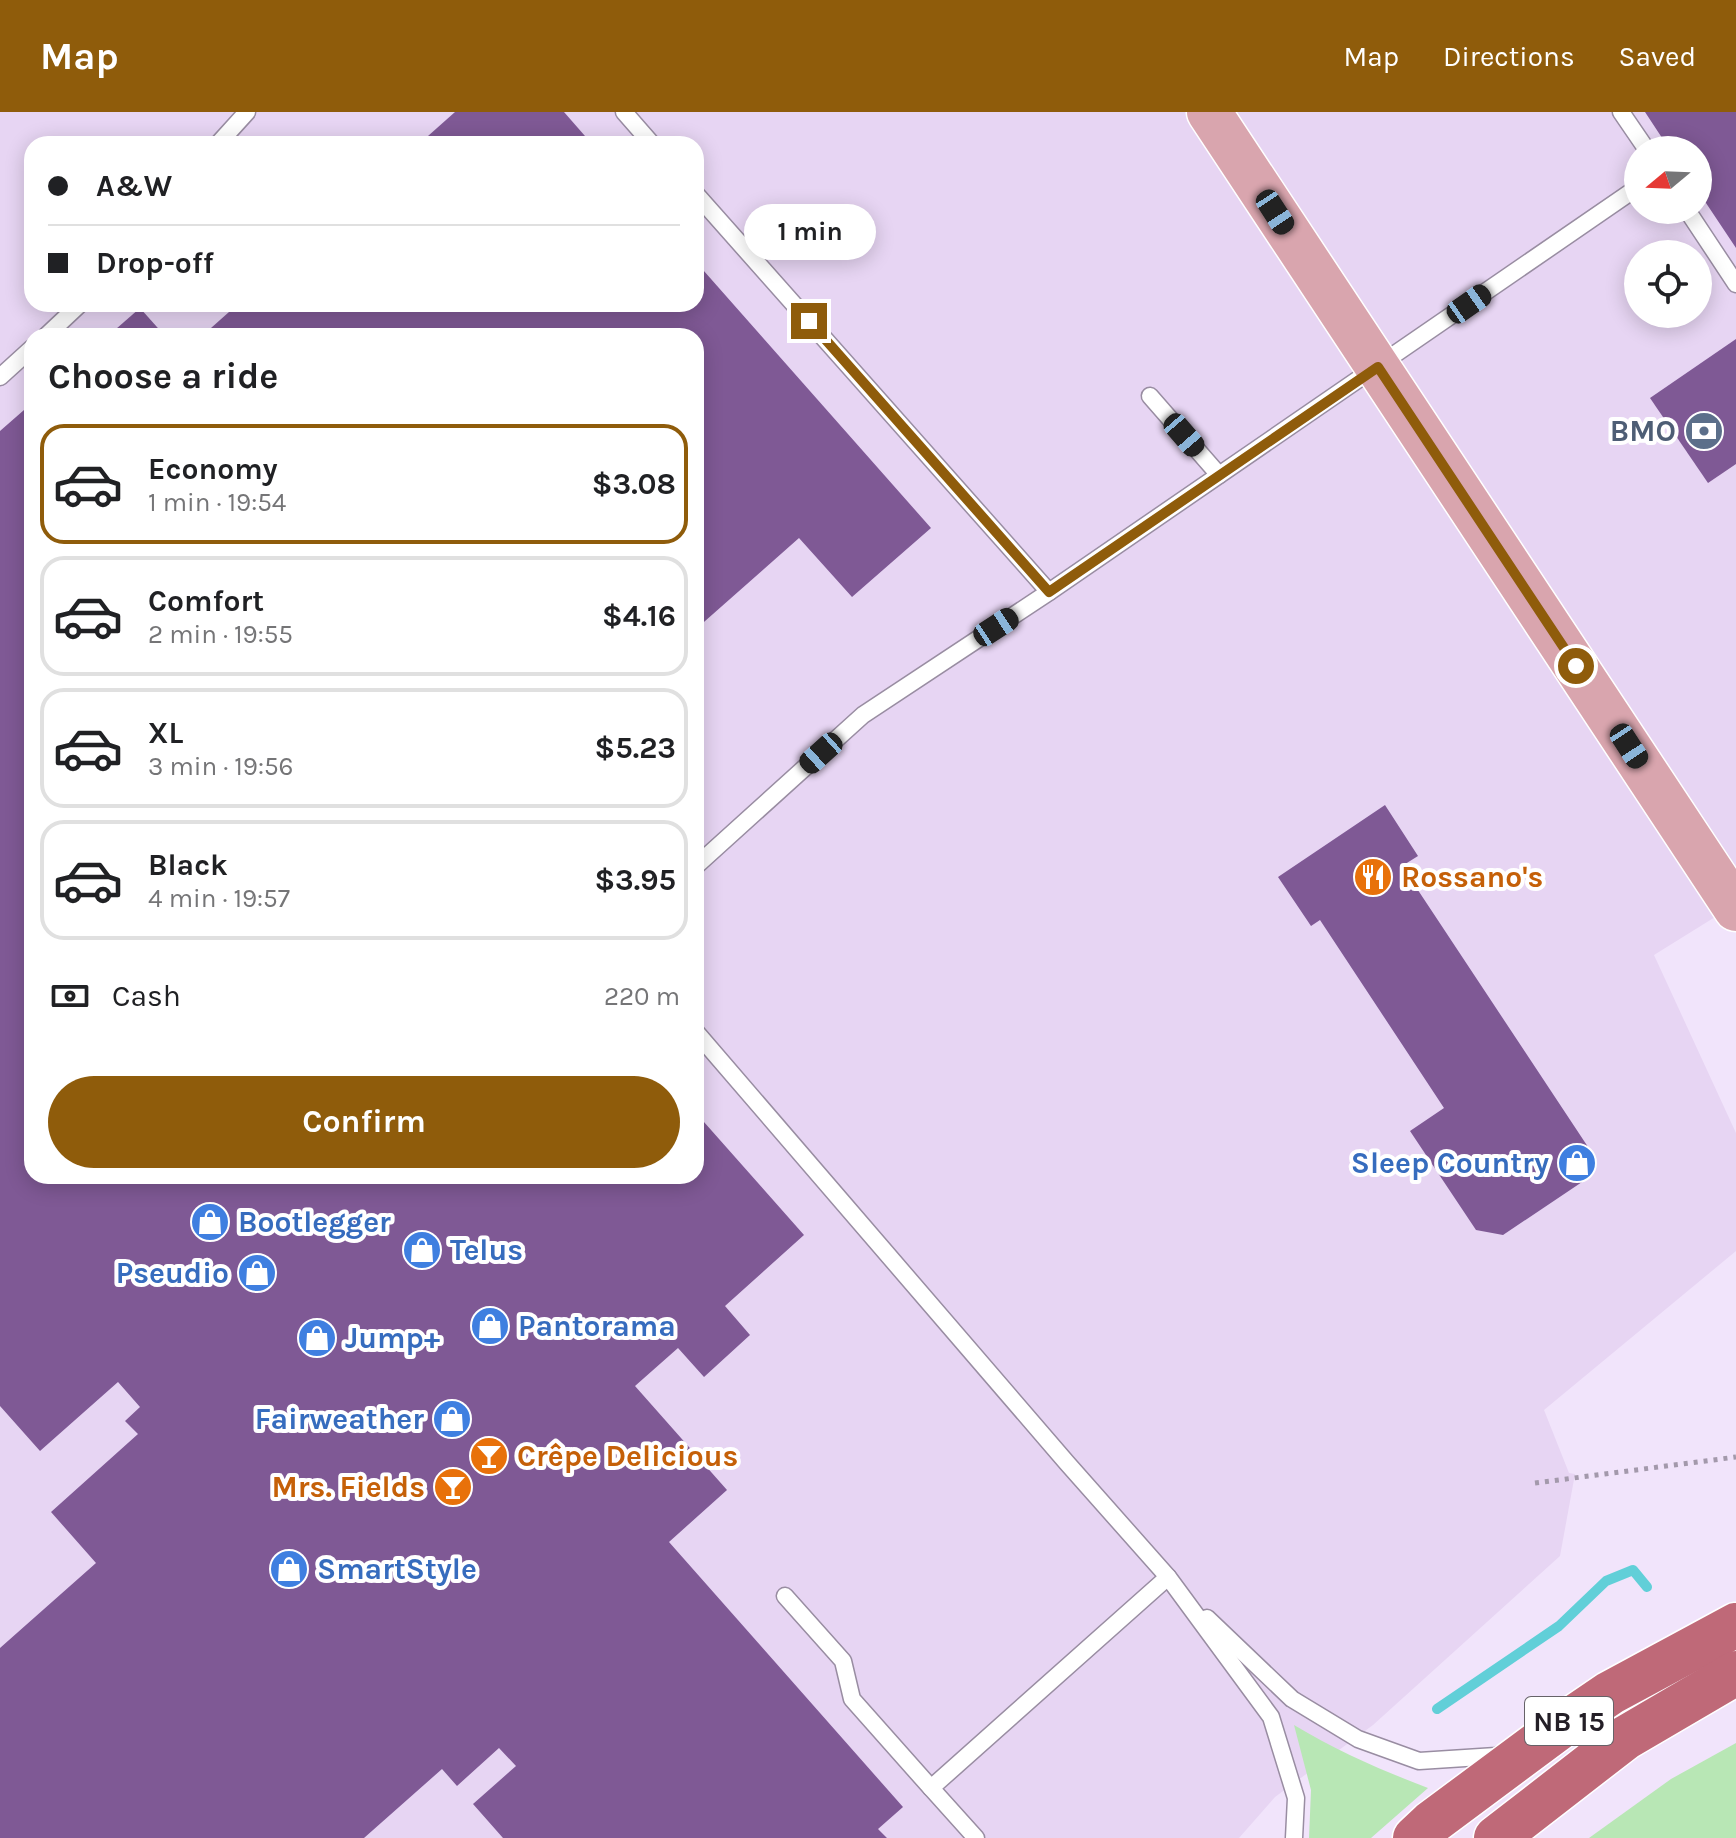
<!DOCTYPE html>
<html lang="en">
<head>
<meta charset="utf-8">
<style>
  :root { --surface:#fff; --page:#f6f6f6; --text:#202124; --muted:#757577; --line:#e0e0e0; --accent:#8f5c0b }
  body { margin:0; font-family:Karla,sans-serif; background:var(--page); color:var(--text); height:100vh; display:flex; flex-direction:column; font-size:30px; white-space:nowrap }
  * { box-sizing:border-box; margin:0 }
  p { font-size:26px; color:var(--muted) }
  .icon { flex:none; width:44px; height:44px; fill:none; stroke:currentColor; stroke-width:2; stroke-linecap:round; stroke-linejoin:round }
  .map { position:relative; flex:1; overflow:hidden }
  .drawer { position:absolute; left:24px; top:216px; width:680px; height:856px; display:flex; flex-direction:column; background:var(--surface); border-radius:24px; box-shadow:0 4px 20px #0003 }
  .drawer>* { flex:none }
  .guide { position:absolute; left:24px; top:24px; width:680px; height:176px; border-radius:24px; box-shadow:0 4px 20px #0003; display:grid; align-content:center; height:176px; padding:0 24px; background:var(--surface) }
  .needle { width:52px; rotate:251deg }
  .fabs { position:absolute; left:1624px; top:24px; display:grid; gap:16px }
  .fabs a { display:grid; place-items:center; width:88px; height:88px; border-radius:50%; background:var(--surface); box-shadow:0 4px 20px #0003; font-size:40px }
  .end { position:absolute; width:36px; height:36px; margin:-18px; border:10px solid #8f5c0b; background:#fff; box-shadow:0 0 0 4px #fff }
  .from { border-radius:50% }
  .bubble { position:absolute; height:56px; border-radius:28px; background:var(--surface); box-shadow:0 4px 20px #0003; font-size:26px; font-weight:700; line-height:56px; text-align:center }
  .car { position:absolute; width:24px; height:48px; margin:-24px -12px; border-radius:10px; box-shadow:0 0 6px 2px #0007; background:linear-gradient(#222 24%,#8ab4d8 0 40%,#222 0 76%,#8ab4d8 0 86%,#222 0) }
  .guide b { display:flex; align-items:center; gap:28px; height:76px; font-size:30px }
  .guide b+b { border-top:2px solid var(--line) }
  .guide i { width:20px; height:20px; background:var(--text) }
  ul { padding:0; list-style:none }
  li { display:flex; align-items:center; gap:24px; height:120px; margin:0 16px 12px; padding:0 8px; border:4px solid var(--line); border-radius:24px }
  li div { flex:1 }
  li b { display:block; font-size:30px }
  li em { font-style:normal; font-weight:700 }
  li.active { border-color:var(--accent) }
  li>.icon { width:72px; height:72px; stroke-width:1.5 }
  h2 { padding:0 24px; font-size:36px; line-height:96px }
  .pay { display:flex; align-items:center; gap:20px; height:88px; padding:0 24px; font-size:30px }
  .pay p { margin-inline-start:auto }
  .primary-button { display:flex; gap:16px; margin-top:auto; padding:16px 24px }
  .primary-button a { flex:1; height:92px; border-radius:48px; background:var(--accent); color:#fff; font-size:32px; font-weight:700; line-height:92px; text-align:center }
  header { display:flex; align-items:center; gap:48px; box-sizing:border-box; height:112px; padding:0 40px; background:var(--accent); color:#fff }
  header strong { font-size:38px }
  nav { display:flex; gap:44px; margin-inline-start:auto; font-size:28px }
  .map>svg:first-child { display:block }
</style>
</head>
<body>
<header>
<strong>Map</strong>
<nav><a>Map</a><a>Directions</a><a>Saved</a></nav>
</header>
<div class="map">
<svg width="1736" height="1726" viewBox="0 0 1736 1726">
  <rect width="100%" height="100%" fill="#f1e4fb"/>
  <path fill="#e7d5f3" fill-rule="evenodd" d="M 0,0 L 1736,0 L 1736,792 L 1654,843 L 1736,1021 L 1736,1139 L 1544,1298 L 1569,1361 L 1575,1362 L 1560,1444 L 1373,1613 L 1275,1685 L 1239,1726 L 0,1726 ZM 32,32 L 696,32 L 696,192 L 32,192 ZM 1638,38 L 1698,38 L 1698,98 L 1638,98 ZM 1638,142 L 1698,142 L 1698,202 L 1638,202 ZM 32,224 L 696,224 L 696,1064 L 32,1064 Z"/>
  <g fill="#b8e7b5">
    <path d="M 1294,1613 C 1337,1639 1381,1658 1428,1676 L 1371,1726 L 1309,1726 L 1311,1678 Z"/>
    <path d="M 1736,1631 L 1736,1726 L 1589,1726 L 1671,1667 Z"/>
  </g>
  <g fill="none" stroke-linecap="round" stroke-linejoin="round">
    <path stroke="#61cfd8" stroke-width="10" d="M 1437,1597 L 1559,1514 L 1606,1469 L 1633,1458 L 1647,1475"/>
  </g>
  <g fill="#7f5995">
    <path d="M 455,0 L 564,0 L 592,32 L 419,32 Z"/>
    <path d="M 1645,0 L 1736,0 L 1736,136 L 1698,79 L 1698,38 L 1670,38 Z"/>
    <path d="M 696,150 L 931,416 L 852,485 L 799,426 L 696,517 L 696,224 L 202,224 L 238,192 L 696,192 Z"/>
    <path d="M 140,196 L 165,224 L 108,224 Z"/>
    <path d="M 1736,227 L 1736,352 L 1708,371 L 1650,286 Z"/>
    <path d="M 32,291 L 32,1064 L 696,1064 L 696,1001 L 804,1123 L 725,1194 L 750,1223 L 704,1265 L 678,1236 L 635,1274 L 727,1378 L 669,1430 L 903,1695 L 878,1717 L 887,1726 L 503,1726 L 473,1692 L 516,1654 L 499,1636 L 457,1674 L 442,1657 L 364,1726 L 0,1726 L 0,1536 L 96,1451 L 51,1400 L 138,1322 L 125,1309 L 140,1295 L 118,1270 L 40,1339 L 0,1294 L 0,319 Z"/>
    <path d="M 1385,693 L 1418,744 L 1402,754 L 1592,1041 L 1585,1068 L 1503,1123 L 1476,1118 L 1410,1019 L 1444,996 L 1320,808 L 1311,814 L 1278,765 Z"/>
  </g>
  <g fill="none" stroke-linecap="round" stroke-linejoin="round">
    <defs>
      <g id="lane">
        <path d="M 624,0 L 652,32"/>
        <path d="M 1621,0 L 1647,38"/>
        <path d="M 218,32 L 247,0"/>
        <path d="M 696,82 L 1049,480"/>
        <path d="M 1687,98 L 1736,172"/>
        <path d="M 46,224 L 80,192"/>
        <path d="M 0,265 L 32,236"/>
        <path d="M 1150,284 L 1219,363"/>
        <path d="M 696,754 L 863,603 L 1049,480 L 1638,75"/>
        <path d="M 696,920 L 1067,1351 L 1168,1465 L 1271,1605 L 1296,1686 L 1294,1726"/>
        <path d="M 785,1484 L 843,1549 L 852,1587 L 931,1676"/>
        <path d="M 1207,1506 L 1292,1587 L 1358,1627 L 1419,1649 L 1496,1644 L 1503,1641"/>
        <path d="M 976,1726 L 931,1676 L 1168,1465"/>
      </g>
      <path id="primary" d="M 1209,0 L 1736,797"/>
      <g id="highway">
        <path d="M 1415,1726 L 1431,1711 L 1560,1615 L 1610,1581 L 1736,1513"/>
        <path d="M 1496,1726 L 1625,1626 L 1736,1561"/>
      </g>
    </defs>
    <use href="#lane" stroke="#998da2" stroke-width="19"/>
    <use href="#primary" stroke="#fff" stroke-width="47"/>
    <use href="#highway" stroke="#fff" stroke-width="47"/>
    <path stroke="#a399ab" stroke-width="5" stroke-dasharray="4 6" stroke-linecap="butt" d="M 1535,1371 L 1736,1345"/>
    <use href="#lane" stroke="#fff" stroke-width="16"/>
    <use href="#primary" stroke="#d9a5ae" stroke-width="44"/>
    <use href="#highway" stroke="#bf6978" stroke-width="44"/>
  </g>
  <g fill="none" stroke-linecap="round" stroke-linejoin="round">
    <path stroke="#8f5c0b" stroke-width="10" d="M 809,209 L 1049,480 L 1378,255 L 1576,554"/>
  </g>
  <defs>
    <symbol id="bank-disc" viewBox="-11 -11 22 22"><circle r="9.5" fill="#5c6f8a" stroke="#fff"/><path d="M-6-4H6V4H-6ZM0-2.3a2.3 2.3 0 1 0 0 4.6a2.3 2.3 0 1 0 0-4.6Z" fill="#fff"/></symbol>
    <symbol id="restaurant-disc" viewBox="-11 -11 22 22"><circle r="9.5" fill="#e8710a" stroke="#fff"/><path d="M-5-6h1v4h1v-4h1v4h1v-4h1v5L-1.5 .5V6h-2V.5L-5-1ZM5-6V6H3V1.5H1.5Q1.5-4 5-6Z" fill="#fff"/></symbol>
    <symbol id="shop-disc" viewBox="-11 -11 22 22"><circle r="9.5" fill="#3f7fe0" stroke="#fff"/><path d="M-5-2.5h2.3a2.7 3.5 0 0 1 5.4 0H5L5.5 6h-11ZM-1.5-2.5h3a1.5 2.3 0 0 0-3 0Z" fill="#fff"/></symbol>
    <symbol id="bar-disc" viewBox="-11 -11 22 22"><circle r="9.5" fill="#e8710a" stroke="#fff"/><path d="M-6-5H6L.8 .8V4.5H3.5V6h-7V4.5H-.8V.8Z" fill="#fff"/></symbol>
  </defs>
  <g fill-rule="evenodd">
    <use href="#bank-disc" x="1682" y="297" width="44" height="44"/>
    <use href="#restaurant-disc" x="1351" y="743" width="44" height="44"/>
    <use href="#shop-disc" x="1555" y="1029" width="44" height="44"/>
    <use href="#shop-disc" x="188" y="1088" width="44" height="44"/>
    <use href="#shop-disc" x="400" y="1116" width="44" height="44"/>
    <use href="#shop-disc" x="235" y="1139" width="44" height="44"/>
    <use href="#shop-disc" x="468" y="1192" width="44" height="44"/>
    <use href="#shop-disc" x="295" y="1204" width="44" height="44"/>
    <use href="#shop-disc" x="430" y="1285" width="44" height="44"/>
    <use href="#bar-disc" x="467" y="1322" width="44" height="44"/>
    <use href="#bar-disc" x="431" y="1353" width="44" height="44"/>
    <use href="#shop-disc" x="267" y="1435" width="44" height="44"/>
  </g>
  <g text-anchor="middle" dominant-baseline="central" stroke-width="8" stroke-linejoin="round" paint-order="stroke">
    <rect fill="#fff" stroke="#666268" stroke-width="2" x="1525" y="1585" width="88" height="48" rx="6"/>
    <g font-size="28" font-weight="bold" fill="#241f27">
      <text x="1569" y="1609">NB 15</text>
    </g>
    <g font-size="30" font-weight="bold" fill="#4e5e75" stroke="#fff" text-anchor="end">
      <text x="1676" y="319">BMO</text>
    </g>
    <g font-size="30" font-weight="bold" fill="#c56008" stroke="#fff" text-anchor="start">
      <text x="1401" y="765">Rossano's</text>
      <text x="517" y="1344">Crêpe Delicious</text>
      <text x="425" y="1375" text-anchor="end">Mrs. Fields</text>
    </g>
    <g font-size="30" font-weight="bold" fill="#366cbe" stroke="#fff" text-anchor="start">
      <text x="1549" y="1051" text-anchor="end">Sleep Country</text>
      <text x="238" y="1110">Bootlegger</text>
      <text x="450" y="1138">Telus</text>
      <text x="229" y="1161" text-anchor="end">Pseudio</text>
      <text x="518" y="1214">Pantorama</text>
      <text x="345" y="1226">Jump+</text>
      <text x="424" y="1307" text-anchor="end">Fairweather</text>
      <text x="317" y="1457">SmartStyle</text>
    </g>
  </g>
</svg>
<div class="fabs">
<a><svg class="needle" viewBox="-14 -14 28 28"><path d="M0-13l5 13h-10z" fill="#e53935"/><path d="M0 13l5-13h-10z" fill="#757577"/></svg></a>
<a><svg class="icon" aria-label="locate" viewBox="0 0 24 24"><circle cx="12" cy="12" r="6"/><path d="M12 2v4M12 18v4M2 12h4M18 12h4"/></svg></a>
</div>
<i class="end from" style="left:1576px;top:554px"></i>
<i class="end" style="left:809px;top:209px"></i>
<div class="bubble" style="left:744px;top:92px;width:132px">1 min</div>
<i class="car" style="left:1275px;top:100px;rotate:147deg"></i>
<i class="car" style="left:1469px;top:192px;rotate:55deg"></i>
<i class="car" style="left:1184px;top:323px;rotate:139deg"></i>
<i class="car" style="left:996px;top:515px;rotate:57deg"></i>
<i class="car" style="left:1629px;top:634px;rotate:147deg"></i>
<i class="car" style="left:821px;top:641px;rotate:228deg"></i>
<div class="guide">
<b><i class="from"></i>A&amp;W</b>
<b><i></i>Drop-off</b>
</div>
<section class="drawer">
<h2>Choose a ride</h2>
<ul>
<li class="active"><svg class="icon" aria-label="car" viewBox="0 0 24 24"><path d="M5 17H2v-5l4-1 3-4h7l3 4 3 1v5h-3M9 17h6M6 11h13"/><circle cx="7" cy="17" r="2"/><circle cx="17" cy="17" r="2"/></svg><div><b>Economy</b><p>1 min · 19:54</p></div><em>$3.08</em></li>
<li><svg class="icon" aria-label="car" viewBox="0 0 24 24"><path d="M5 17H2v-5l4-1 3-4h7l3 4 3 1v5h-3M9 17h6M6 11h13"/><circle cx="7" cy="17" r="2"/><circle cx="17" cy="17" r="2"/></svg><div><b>Comfort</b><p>2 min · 19:55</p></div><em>$4.16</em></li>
<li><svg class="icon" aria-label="car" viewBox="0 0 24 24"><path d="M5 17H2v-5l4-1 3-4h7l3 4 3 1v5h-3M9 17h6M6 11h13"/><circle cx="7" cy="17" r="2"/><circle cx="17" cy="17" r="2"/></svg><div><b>XL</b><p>3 min · 19:56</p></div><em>$5.23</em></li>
<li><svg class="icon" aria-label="car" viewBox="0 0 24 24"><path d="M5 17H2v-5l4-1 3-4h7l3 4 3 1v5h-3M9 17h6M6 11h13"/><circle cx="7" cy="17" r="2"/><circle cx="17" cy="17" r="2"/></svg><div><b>Black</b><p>4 min · 19:57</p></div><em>$3.95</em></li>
</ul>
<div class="pay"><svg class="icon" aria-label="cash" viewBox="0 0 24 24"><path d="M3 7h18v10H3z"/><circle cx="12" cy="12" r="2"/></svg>Cash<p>220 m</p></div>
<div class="primary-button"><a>Confirm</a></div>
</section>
</div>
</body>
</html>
